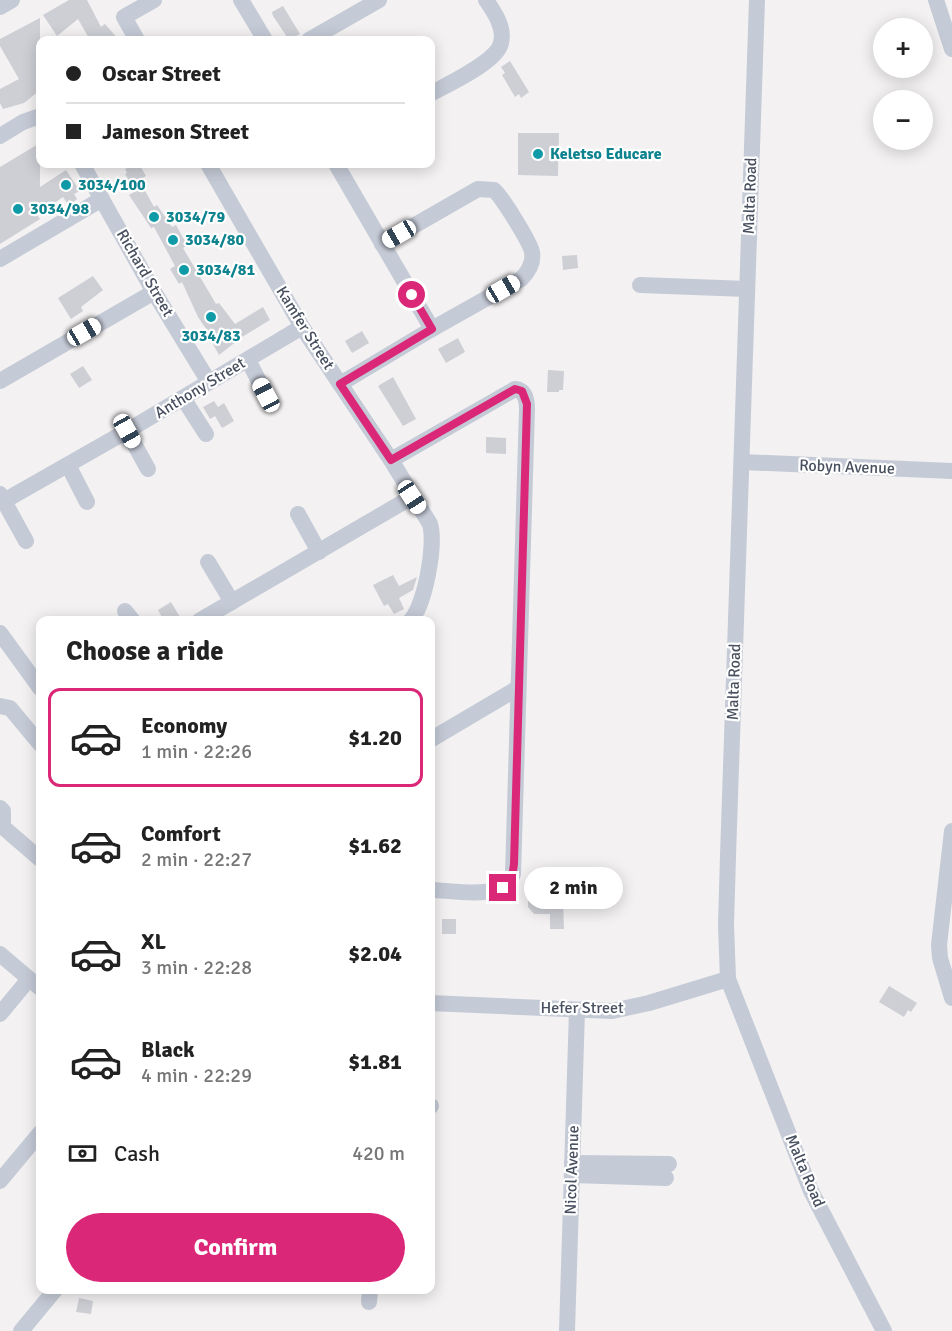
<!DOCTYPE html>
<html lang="en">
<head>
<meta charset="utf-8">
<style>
  :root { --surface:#fff; --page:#f6f6f6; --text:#222; --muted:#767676; --line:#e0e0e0; --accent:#db2777 }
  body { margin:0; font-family:Signika,sans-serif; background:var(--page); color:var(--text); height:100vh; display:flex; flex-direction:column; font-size:22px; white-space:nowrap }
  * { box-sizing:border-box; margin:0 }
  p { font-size:20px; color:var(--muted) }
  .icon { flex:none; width:33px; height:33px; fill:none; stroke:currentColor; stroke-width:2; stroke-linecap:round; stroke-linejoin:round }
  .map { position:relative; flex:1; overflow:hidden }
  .sheet { position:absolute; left:36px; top:616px; width:399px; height:678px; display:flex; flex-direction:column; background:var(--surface); border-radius:12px; box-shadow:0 3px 15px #0003 }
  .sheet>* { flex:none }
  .guide { position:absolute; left:36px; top:36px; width:399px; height:132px; border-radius:12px; box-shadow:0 3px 15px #0003; display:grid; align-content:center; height:132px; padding:0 30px; background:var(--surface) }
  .controls { position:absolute; left:873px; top:18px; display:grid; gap:12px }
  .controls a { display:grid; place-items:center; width:60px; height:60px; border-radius:50%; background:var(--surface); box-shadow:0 3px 15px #0003; font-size:30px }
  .end { position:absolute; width:27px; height:27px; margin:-14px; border:8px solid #db2777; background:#fff; box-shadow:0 0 0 3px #fff }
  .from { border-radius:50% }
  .bubble { position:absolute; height:42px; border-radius:21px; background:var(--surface); box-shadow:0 3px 15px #0003; font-size:20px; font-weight:700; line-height:42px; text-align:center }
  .car { position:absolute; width:18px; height:36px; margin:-18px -9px; border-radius:8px; box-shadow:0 0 4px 2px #0007; background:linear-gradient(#fff 24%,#345 0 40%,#fff 0 76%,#345 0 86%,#fff 0) }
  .guide b { display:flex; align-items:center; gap:21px; height:57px; font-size:22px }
  .guide b+b { border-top:2px solid var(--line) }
  .guide i { width:15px; height:15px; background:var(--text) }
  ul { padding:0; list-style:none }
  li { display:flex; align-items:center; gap:18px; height:99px; margin:0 12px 9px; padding:0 18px; border:3px solid transparent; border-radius:12px }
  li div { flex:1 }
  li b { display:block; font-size:22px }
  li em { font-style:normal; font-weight:700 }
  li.current { border-color:var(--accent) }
  li>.icon { width:54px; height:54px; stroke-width:1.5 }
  h2 { padding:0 30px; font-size:27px; line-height:72px }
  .pay { display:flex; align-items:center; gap:15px; height:66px; padding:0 30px; font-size:22px }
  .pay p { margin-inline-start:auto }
  .button { display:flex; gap:12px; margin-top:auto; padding:12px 30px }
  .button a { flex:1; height:69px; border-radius:36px; background:var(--accent); color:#fff; font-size:24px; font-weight:700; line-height:69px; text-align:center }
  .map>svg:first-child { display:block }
</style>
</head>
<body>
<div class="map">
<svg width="952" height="1331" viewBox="0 0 952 1331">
  <rect width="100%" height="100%" fill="#f3f1f1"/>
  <g fill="#cdcfd5">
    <path d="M 69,0 L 87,0 L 101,27 L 105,24 L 119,40 L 90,40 L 78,19 L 57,36 L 43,15 Z"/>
    <path d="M 283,6 L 300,34 L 289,40 L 273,16 L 272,12 Z"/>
    <path d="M 40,18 L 40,90 L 24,103 L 3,109 L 0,103 L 0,89 L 19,79 L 0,46 L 0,39 Z"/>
    <path d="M 510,61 L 529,92 L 521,98 L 519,94 L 515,97 L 502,75 L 505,73 L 501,67 Z"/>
    <path d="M 518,133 L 559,133 L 558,176 L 518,175 Z"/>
    <path d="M 40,143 L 40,187 L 66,170 L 80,191 L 74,194 L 77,199 L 69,206 L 63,197 L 37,215 L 40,219 L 0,244 L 0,167 Z"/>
    <path d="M 136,164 L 139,164 L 146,176 L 131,184 L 125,174 L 127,173 L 125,169 Z"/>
    <path d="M 143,187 L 154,207 L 157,205 L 172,227 L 176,225 L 187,245 L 183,248 L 216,304 L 219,303 L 235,324 L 263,307 L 270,320 L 242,337 L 219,355 L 213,344 L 215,342 L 198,317 L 182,282 L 179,284 L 170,269 L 175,266 L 154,227 L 151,228 L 129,195 Z"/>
    <path d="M 577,255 L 578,268 L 563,270 L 562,256 Z"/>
    <path d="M 93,276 L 103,290 L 81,307 L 83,311 L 71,319 L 58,298 Z"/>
    <path d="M 362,331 L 369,343 L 352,353 L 345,341 Z"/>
    <path d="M 458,338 L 465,352 L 446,363 L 438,349 Z"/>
    <path d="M 83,366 L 92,380 L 79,388 L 70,374 Z"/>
    <path d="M 548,370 L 564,371 L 563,390 L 559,390 L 559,392 L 547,392 Z"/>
    <path d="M 393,377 L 416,419 L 403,426 L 378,386 Z"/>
    <path d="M 214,401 L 218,407 L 224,403 L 234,421 L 222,428 L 215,416 L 210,419 L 203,407 Z"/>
    <path d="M 486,437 L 506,438 L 506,454 L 486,453 Z"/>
    <path d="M 393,575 L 399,586 L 417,577 L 413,590 L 399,598 L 404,609 L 394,614 L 388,604 L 384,606 L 373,585 Z"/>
    <path d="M 171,602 L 180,617 L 173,621 L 164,621 L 158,610 Z"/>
    <path d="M 535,876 L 550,876 L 550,899 L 563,899 L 564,929 L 550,929 L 550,914 L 534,914 L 528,907 L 528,896 L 531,896 L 532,883 L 535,883 Z"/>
    <rect x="442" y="919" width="14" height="15"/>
    <path d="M 889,986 L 917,1003 L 911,1012 L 908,1010 L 904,1017 L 879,1002 Z"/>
    <path d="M 79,1298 L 93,1301 L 91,1314 L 76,1312 Z"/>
  </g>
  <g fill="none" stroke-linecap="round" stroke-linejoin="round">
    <g stroke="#c4cad6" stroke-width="16">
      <path d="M 241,0 L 265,40"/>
      <path d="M 757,0 L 728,856 L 726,925 L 728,979 L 811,1191 L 884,1331"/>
      <path d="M 936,0 L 952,49"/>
      <path d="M 0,7 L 12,0"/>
      <path d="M 137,40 L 124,17 L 154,0"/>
      <path d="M 309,40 L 379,0"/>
      <path d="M 430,94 C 448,84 497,62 501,43 C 505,27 494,12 486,0"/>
      <path d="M 0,136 L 23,122 L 40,116"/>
      <path d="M 82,164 L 154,292 L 209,382"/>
      <path d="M 208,164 L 302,327 L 391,460 L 430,524 C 436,545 425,606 410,621"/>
      <path d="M 336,164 L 432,329 L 340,384"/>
      <path d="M 382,244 L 478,189 L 494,190 C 502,197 530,242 532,252 C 534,263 528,272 521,279 L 432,329"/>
      <path d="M 0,259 L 102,199"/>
      <path d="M 640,285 L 747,289"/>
      <path d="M 248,360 L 266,395"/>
      <path d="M 0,381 L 154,292"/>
      <path d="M 183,398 L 206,434"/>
      <path d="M 127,431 L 148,469"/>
      <path d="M 391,460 L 515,389 C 525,390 527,400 527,409 L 513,874 C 503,902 454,890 430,890"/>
      <path d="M 742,462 L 952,471"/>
      <path d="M 68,465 L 87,502"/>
      <path d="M 0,494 L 26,541"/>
      <path d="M 4,501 L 127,431 L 302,327"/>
      <path d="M 298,514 L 319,552"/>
      <path d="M 208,562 L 232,602"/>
      <path d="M 125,611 L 133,621"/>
      <path d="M 199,621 L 412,497"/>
      <path d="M 0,633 L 40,688"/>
      <path d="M 0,706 L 10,708 L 40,744"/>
      <path d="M 430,740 L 518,688"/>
      <path d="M 0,808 L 3,811 L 3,827 L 40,859"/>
      <path d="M 952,831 L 939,945 L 940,958 L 952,998"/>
      <path d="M 0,954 L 40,988"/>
      <path d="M 430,1003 L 612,1011 L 649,1003 L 728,979"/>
      <path d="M 0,1014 L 29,979"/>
      <path d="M 430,1106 L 431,1106"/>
      <path d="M 572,1163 L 669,1164"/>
      <path d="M 572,1175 L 666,1178"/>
      <path d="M 0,1181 L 40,1133"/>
      <path d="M 369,1302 L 370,1290"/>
      <path d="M 21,1331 L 55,1290"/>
      <path d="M 567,1331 L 577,1010"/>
    </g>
  </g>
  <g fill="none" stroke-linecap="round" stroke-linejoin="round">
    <path stroke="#db2777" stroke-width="8" d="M 412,295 L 432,329 L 340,384 L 391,460 L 515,389 L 522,391 L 527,404 L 514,864 L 512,878 L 503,888"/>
  </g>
  <g fill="#0f9aa8" stroke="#fff" stroke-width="2">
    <circle cx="538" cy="154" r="6"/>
    <circle cx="66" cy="185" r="6"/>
    <circle cx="18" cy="209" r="6"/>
    <circle cx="154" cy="217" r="6"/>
    <circle cx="173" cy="240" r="6"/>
    <circle cx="184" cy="270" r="6"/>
    <circle cx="211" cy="317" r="6"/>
  </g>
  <g text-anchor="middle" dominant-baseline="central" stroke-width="4.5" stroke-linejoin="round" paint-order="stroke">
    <g font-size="16" font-weight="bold" fill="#0d838f" stroke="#fff" text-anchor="start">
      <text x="550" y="154">Keletso Educare</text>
      <text x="78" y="185">3034/100</text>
      <text x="30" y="209">3034/98</text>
      <text x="166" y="217">3034/79</text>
      <text x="185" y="240">3034/80</text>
      <text x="196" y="270">3034/81</text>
      <text x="211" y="336" text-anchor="middle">3034/83</text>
    </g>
    <g font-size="16" fill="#48505f" stroke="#fff">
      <text transform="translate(750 196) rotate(-88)">Malta Road</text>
      <text transform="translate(145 273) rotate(60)">Richard Street</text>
      <text transform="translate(305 328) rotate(58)">Kamfer Street</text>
      <text transform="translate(200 388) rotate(-31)">Anthony Street</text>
      <text transform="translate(847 467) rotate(2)">Robyn Avenue</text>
      <text transform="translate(734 682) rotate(-88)">Malta Road</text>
      <text x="582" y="1008">Hefer Street</text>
      <text transform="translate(572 1170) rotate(-88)">Nicol Avenue</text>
      <text transform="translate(805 1171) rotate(67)">Malta Road</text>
    </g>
  </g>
</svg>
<div class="controls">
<a>+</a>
<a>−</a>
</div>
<i class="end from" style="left:412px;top:295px"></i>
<i class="end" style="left:503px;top:888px"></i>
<div class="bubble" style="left:524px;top:867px;width:99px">2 min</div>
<i class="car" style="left:399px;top:234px;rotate:240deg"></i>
<i class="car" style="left:503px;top:289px;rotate:60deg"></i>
<i class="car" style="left:84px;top:332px;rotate:60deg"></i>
<i class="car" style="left:266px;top:395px;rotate:332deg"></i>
<i class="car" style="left:127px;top:431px;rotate:151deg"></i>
<i class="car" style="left:412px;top:497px;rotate:147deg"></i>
<div class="guide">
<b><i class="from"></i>Oscar Street</b>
<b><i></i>Jameson Street</b>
</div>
<section class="sheet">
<h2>Choose a ride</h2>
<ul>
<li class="current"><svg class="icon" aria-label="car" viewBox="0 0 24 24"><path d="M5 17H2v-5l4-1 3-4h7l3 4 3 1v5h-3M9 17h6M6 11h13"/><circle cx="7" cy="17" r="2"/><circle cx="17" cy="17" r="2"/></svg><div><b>Economy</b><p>1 min · 22:26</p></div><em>$1.20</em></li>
<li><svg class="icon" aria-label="car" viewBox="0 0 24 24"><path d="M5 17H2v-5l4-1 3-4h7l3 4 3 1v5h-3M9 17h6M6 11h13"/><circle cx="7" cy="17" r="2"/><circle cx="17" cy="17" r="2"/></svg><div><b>Comfort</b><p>2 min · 22:27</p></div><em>$1.62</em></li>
<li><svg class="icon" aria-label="car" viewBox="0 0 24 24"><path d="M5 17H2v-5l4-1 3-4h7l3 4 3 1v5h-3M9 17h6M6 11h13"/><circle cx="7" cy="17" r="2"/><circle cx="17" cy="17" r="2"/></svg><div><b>XL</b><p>3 min · 22:28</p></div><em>$2.04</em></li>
<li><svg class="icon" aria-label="car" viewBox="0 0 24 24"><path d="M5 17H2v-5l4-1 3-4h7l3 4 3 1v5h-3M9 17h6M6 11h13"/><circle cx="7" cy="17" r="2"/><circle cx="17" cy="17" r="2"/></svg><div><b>Black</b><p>4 min · 22:29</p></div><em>$1.81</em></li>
</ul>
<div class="pay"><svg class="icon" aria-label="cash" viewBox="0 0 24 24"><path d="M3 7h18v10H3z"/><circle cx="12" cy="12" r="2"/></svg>Cash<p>420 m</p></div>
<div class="button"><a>Confirm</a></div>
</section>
</div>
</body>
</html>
